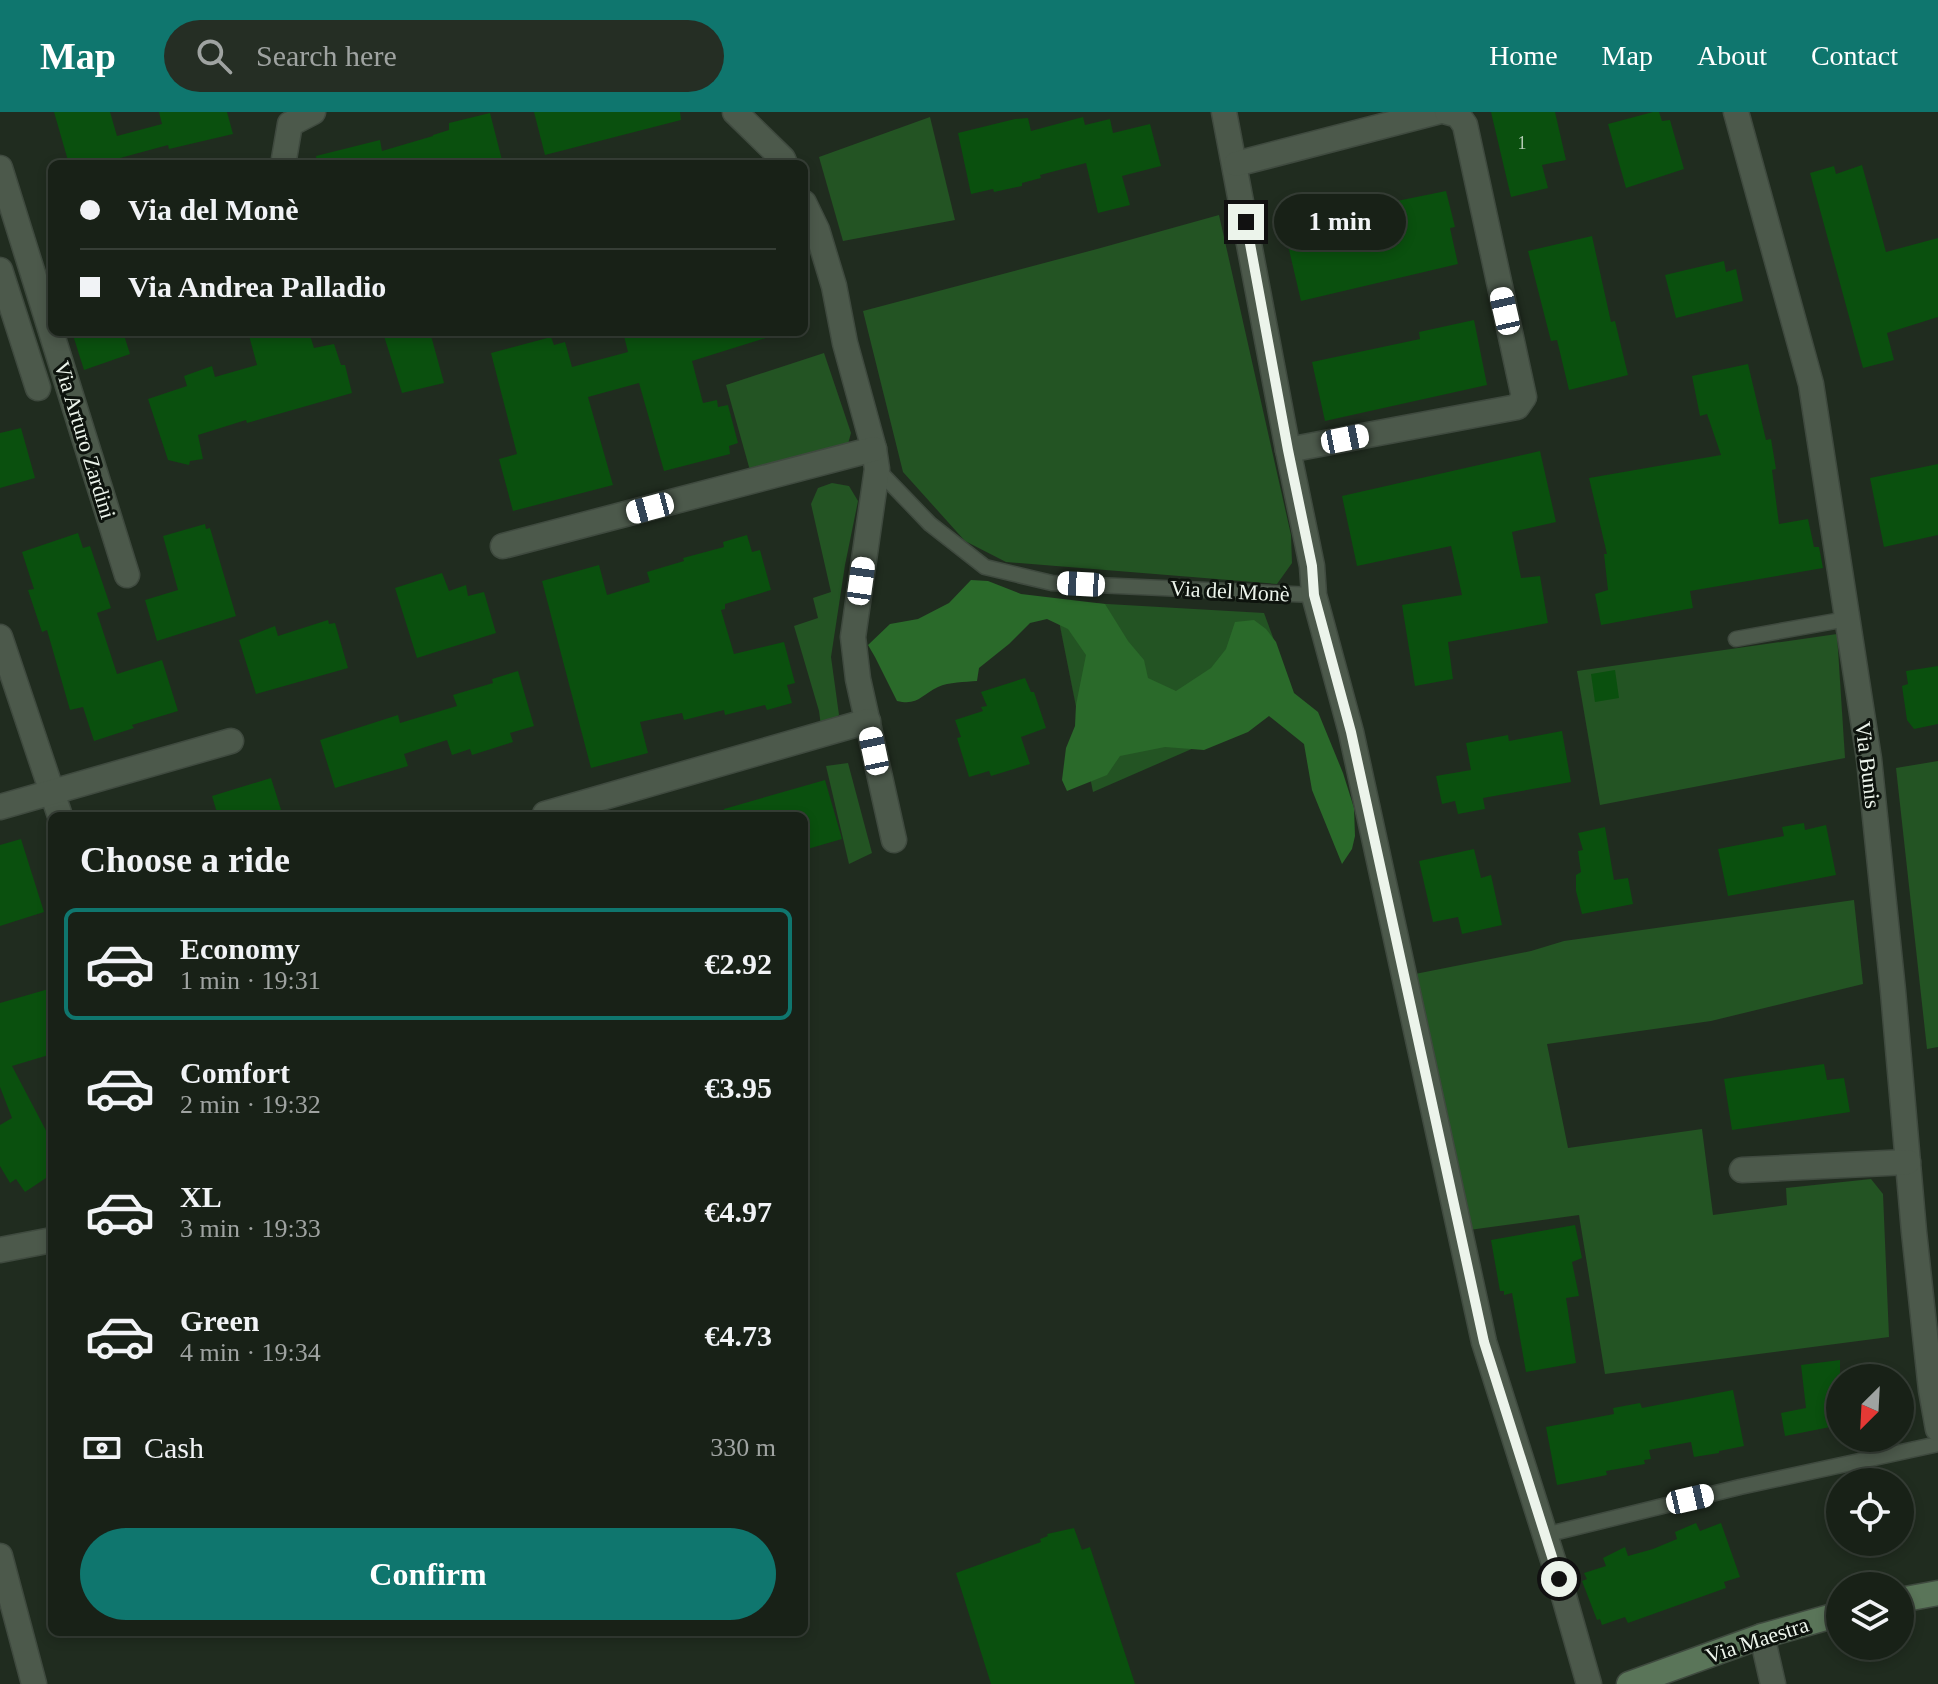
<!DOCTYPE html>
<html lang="en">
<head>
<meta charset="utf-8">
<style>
  :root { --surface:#182117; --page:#252e24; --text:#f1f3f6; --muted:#9fa3a1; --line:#363e36; --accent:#0f766e }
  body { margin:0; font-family:"Times New Roman",serif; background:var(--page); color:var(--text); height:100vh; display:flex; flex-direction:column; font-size:30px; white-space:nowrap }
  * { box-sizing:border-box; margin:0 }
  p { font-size:26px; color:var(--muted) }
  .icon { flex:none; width:44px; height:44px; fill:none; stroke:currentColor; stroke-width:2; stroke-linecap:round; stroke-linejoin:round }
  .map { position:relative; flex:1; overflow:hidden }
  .panel { position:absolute; left:48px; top:700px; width:760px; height:824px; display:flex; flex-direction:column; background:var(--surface); border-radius:12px; box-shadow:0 4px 12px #0003,0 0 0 2px var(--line) }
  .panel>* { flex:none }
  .guide { position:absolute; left:48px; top:48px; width:760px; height:176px; border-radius:12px; box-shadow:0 4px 12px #0003,0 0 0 2px var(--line); display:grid; align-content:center; height:176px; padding:0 32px; background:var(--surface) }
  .needle { width:52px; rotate:204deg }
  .tools { position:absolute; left:1826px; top:1252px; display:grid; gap:16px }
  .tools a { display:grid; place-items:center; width:88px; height:88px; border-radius:50%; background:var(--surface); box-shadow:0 4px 12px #0003,0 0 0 2px var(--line); font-size:40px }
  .end { position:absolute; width:36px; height:36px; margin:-18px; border:10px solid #ecf4eb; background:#111; box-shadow:0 0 0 4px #111 }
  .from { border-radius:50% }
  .bubble { position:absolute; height:56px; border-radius:28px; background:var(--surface); box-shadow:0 4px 12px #0003,0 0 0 2px var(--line); font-size:26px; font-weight:800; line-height:56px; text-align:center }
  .car { position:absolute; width:24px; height:48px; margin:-24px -12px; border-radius:10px; box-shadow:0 0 6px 2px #0007; background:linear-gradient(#fff 24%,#345 0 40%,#fff 0 76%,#345 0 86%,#fff 0) }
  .guide b { display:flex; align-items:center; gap:28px; height:76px; font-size:30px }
  .guide b+b { border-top:2px solid var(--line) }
  .guide i { width:20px; height:20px; background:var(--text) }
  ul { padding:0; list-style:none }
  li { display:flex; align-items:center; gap:24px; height:112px; margin:0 16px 12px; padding:0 16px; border:4px solid transparent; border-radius:12px }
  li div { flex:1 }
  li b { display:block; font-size:30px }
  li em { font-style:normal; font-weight:800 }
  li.selected { border-color:var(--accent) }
  li>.icon { width:72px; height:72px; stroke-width:1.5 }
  h2 { padding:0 32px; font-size:36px; line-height:96px }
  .pay { display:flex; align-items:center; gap:20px; height:88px; padding:0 32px; font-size:30px }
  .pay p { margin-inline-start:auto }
  .button { display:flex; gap:16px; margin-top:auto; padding:16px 32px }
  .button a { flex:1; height:92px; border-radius:48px; background:var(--accent); color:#fff; font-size:32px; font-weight:800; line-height:92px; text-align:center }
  header { display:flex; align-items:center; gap:48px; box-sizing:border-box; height:112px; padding:0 40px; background:var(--accent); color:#fff }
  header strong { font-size:38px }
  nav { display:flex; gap:44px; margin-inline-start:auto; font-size:28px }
  .search { width:560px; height:72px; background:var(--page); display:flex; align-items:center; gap:20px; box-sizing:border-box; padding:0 28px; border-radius:44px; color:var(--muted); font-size:30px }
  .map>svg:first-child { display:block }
</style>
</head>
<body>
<header>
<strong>Map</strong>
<div class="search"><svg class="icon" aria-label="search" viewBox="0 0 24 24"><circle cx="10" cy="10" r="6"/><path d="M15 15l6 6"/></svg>Search here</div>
<nav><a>Home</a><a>Map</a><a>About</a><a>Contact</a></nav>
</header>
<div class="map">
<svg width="1938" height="1572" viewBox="0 0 1938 1572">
  <rect width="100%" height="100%" fill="#202c1f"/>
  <g fill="#235423">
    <path d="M 930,5 L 955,108 L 843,129 L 819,45 Z"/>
    <path d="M 1219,103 L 1291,423 L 1292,451 L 1277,472 L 1006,450 L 965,429 L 903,360 L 863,199 L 1097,137 Z"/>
    <path d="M 824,241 L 851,321 L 848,332 L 751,362 L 726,273 Z"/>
    <path d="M 832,371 L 849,374 L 858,389 L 845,453 L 831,545 L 839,603 L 821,614 L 819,599 L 794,514 L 818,506 L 813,486 L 831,480 L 811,392 L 818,376 Z"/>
    <path d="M 1055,489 L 1264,501 L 1297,591 L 1093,680 Z"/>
    <path d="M 1837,522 L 1845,646 L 1600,693 L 1577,559 Z"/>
    <path d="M 1938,649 L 1938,935 L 1927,937 L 1896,656 Z"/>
    <path d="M 848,651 L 872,741 L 849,752 L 826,654 Z"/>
    <path d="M 1854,788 L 1863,872 L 1711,909 L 1547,932 L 1568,1036 L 1702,1017 L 1713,1103 L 1787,1093 L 1786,1076 L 1871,1067 L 1883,1082 L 1889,1225 L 1605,1262 L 1579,1103 L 1469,1118 L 1415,862 L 1531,839 L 1564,829 Z"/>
  </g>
  <path fill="#2a6a2a" d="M 971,468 L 988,469 L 1021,482 L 1105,492 L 1128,529 L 1144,548 L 1148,566 L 1176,579 L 1211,556 L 1226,537 L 1235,510 L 1254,508 L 1266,517 L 1276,530 L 1294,581 L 1318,600 L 1343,661 L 1354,696 L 1355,724 L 1352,737 L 1342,752 L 1312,678 L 1304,632 L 1269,604 L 1248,620 L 1204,638 L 1165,635 L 1120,644 L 1107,663 L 1067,679 L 1062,668 L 1066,636 L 1075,614 L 1076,593 L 1086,543 L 1068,517 L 1047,507 L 1030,511 L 1009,532 L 979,556 L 977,569 C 965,570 949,570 938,575 C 921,583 918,594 897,589 L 875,545 L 868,533 L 890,512 L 918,507 L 949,491 Z"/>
  <g fill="#0a500e">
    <path d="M 54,0 L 110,0 L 117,24 L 162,12 L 159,0 L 227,0 L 233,22 L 169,37 L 168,33 L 98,52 L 69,52 Z"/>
    <path d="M 534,0 L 680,0 L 681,8 L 545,43 Z"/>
    <path d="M 1491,0 L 1555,0 L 1566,48 L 1542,53 L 1548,76 L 1511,85 Z"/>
    <path d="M 1653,0 L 1659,0 L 1662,9 L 1670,8 L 1684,57 L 1626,76 L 1608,12 Z"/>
    <path d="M 490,1 L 503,52 L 317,52 L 316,44 L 380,28 L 382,39 L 433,24 L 433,23 L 449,18 L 449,11 Z"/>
    <path d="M 1083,5 L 1085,13 L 1110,7 L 1113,21 L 1150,12 L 1161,54 L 1122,64 L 1130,93 L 1098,101 L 1086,51 L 1040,63 L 1041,66 L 1022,71 L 1022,74 L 994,80 L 993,77 L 971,82 L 958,21 L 1015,7 L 1028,6 L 1031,19 Z"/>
    <path d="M 1862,53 L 1886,140 L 1938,126 L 1938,205 L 1887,221 L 1894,248 L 1863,256 L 1810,61 L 1834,54 L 1836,62 Z"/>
    <path d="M 1446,79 L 1455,115 L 1450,116 L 1458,152 L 1301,189 L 1287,129 L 1390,107 L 1387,91 Z"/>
    <path d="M 1592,124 L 1611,210 L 1615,209 L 1628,263 L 1569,278 L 1557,228 L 1551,229 L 1528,139 Z"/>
    <path d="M 1724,149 L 1726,160 L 1736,157 L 1743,189 L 1676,206 L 1665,163 Z"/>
    <path d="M 1474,208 L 1487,273 L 1325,309 L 1312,250 L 1420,227 L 1419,220 Z"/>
    <path d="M 72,220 L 123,220 L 130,242 L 84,258 Z"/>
    <path d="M 248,220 L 309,220 L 314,236 L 334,232 L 341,253 L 345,253 L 352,281 L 247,311 L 246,308 L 198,323 L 203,347 L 190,349 L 189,353 L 168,348 L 148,287 L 187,274 L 184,264 L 212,254 L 215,265 L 257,253 Z"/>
    <path d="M 398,220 L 430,220 L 444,271 L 402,281 L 384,224 Z"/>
    <path d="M 623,220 L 768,220 L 769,225 L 692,249 L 703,291 L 717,288 L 718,295 L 728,293 L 738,331 L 729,334 L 730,342 L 664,359 L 639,271 L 588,285 L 613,373 L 513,399 L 499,347 L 517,342 L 491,241 L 551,225 L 554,233 L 565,230 L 572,255 L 628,240 Z"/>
    <path d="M 1748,252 L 1766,328 L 1771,327 L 1776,357 L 1772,358 L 1779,412 L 1808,407 L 1814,435 L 1819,435 L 1823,456 L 1690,479 L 1693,496 L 1601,513 L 1595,482 L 1608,478 L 1604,442 L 1607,442 L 1589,366 L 1721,343 L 1707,302 L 1700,304 L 1692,264 Z"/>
    <path d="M 21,316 L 35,366 L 0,376 L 0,321 Z"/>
    <path d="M 1540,339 L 1556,410 L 1512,420 L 1521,466 L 1540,464 L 1548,511 L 1448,530 L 1453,567 L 1415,574 L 1402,493 L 1462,483 L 1451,434 L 1357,454 L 1342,384 Z"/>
    <path d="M 1938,352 L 1938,423 L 1884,435 L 1870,366 Z"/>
    <path d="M 205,412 L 206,417 L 210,416 L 236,504 L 157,529 L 145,488 L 178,478 L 163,424 Z"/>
    <path d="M 78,421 L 83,436 L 90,434 L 111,496 L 97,501 L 117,562 L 162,548 L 178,599 L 132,613 L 134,616 L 94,629 L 83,595 L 70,598 L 47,518 L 42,520 L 28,478 L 34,477 L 22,440 Z"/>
    <path d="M 747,423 L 752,440 L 760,438 L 771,478 L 725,492 L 725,497 L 721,498 L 734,542 L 784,530 L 795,571 L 787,573 L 792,591 L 767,598 L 765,593 L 725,603 L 724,598 L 684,608 L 682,601 L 640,610 L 648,641 L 591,656 L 542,469 L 599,453 L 607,483 L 650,470 L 647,460 L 684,449 L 683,446 L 724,435 L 723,430 Z"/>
    <path d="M 442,461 L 449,479 L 466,473 L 468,484 L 484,480 L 496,521 L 417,546 L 395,476 Z"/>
    <path d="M 328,508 L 329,512 L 335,511 L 348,556 L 256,582 L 239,528 L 275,514 L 278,524 Z"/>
    <path d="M 1938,554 L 1938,612 L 1914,617 L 1907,608 L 1902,574 L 1908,572 L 1906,559 Z"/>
    <path d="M 1615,558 L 1619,586 L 1595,590 L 1591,562 Z"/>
    <path d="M 518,559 L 534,614 L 510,621 L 513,630 L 472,643 L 470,637 L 452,643 L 447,628 L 404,642 L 408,654 L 335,676 L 320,628 L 398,603 L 400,611 L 457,594 L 453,583 L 493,571 L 492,567 Z"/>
    <path d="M 1025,566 L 1031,580 L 1034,580 L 1046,616 L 1021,625 L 1030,652 L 991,664 L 989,659 L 969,665 L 957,626 L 961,625 L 955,608 L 983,599 L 981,595 L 987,594 L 981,580 Z"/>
    <path d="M 1562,619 L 1571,670 L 1483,686 L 1485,697 L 1458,702 L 1455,689 L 1442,692 L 1436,664 L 1471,658 L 1466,631 L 1508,623 L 1509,629 Z"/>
    <path d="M 271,666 L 283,704 L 218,704 L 212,684 Z"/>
    <path d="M 825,668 L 842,727 L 804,738 L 804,704 L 725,704 L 724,697 Z"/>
    <path d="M 1804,711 L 1805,718 L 1826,713 L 1836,763 L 1728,784 L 1718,737 L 1784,724 L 1782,715 Z"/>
    <path d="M 1605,715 L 1614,768 L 1628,766 L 1633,792 L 1582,802 L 1576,779 L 1576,763 L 1581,760 L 1578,739 L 1583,738 L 1578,721 Z"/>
    <path d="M 21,727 L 44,800 L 0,814 L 0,733 Z"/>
    <path d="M 1474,737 L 1481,766 L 1491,763 L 1502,813 L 1462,822 L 1458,805 L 1433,810 L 1419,749 Z"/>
    <path d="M 52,876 L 52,942 L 12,954 L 52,1030 L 52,1062 L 25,1080 L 16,1067 L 10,1071 L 0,1054 L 0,1013 L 12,1006 L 0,975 L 0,891 Z"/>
    <path d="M 1824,952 L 1827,968 L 1844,966 L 1850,1000 L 1732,1018 L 1724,967 Z"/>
    <path d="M 1575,1113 L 1582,1146 L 1572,1150 L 1579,1184 L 1566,1186 L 1576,1251 L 1526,1260 L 1512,1181 L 1504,1183 L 1504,1179 L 1500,1179 L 1491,1128 Z"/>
    <path d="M 1840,1248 L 1840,1313 L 1785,1324 L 1781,1301 L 1806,1296 L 1801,1253 Z"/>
    <path d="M 1733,1278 L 1744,1334 L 1719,1339 L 1719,1341 L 1694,1345 L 1691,1330 L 1649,1338 L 1651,1347 L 1644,1348 L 1645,1352 L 1606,1359 L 1607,1363 L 1557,1373 L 1546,1315 L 1614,1302 L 1613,1296 L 1640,1291 L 1642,1296 Z"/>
    <path d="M 1696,1411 L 1700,1419 L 1721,1411 L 1740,1465 L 1724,1470 L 1726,1476 L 1628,1511 L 1625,1505 L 1602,1513 L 1600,1507 L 1597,1508 L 1582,1469 L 1587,1467 L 1584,1461 L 1606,1454 L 1603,1446 L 1625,1435 L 1628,1444 L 1653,1437 L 1677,1427 L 1675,1420 Z"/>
    <path d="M 1074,1416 L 1082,1438 L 1090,1435 L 1135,1572 L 991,1572 L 956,1461 L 1041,1430 L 1040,1427 L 1048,1424 L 1047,1422 Z"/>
  </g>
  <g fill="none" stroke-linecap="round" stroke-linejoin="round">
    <defs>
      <g id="service">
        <path d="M 877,357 L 930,412 L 985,455 L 1052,471 L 1314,483"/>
        <path d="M 1736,527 L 1847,507"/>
        <path d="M 1545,1423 L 1740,1375 L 1938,1332"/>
      </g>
      <g id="minor">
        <path d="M 735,0 L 783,47 L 785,52"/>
        <path d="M 1224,0 L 1288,338 L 1312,454 L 1314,483 L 1351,620 L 1484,1230 L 1559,1467 L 1589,1572"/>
        <path d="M 1736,0 L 1811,272 L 1869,647 L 1893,879 L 1914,1120 L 1931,1278 L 1938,1317"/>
        <path d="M 286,52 L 284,47 L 290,12 L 313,0"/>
        <path d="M 1236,52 L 1437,0"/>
        <path d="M 0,56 L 127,463"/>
        <path d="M 804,91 L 817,118 L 834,174 L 845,231 L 874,337 L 877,357 L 853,525 L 858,567 L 894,728"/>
        <path d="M 0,158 L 38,276"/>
        <path d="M 1288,338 L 1517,295 L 1524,285 L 1465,13 L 1458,3 L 1447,0"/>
        <path d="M 503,434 L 874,337"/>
        <path d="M 0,525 L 60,704"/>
        <path d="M 0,695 L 231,629"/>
        <path d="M 545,702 L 868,609"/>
        <path d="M 1742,1058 L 1908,1050"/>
        <path d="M 0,1138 L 52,1128"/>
        <path d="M 0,1444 L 34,1572"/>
        <path d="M 1762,1524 L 1773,1572"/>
      </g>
      <g id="secondary">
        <path d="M 1900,1488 L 1938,1481"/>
        <path d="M 1629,1572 L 1762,1524 L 1840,1502"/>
      </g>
    </defs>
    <use href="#service" stroke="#3f4a3f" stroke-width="17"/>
    <use href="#minor" stroke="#3f4a3f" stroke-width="27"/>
    <use href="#secondary" stroke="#3f4a3f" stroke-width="27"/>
    <use href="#service" stroke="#4c594b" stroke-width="14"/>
    <use href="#minor" stroke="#4c594b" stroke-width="24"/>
    <use href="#secondary" stroke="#5a7559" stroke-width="24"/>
  </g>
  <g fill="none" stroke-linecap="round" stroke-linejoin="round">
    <path stroke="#ecf4eb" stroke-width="10" d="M 1246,110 L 1288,338 L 1312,454 L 1314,483 L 1351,620 L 1484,1230 L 1559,1467"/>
  </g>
  <g text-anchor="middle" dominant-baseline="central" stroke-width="6" stroke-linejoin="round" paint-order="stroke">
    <g font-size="18" fill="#b4cbb4">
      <text x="1522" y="31">1</text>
    </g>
    <g font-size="22" fill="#ecf4eb" stroke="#0d130d">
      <text transform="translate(85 328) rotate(73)">Via Arturo Zardini</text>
      <text transform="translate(1230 479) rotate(3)">Via del Monè</text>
      <text transform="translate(1868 653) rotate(83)">Via Bunis</text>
      <text transform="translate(1757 1528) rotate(-18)">Via Maestra</text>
    </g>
  </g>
</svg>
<div class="tools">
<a><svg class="needle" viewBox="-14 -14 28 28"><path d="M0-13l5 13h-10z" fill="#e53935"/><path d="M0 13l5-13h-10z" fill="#9fa3a1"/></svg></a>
<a><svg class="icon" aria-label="locate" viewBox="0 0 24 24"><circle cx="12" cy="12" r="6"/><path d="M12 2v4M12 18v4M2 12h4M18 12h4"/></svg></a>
<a><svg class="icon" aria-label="layers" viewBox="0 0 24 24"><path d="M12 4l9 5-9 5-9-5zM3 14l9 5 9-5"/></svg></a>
</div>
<i class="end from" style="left:1559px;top:1467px"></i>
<i class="end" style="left:1246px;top:110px"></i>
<div class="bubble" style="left:1274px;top:82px;width:132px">1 min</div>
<i class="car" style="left:1505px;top:199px;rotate:347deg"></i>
<i class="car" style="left:1345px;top:327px;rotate:79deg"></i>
<i class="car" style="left:650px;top:396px;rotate:255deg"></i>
<i class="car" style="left:861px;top:469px;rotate:8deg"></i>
<i class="car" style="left:1081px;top:472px;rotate:273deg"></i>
<i class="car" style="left:874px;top:639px;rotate:348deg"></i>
<i class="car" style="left:1690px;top:1387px;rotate:77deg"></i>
<div class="guide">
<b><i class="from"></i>Via del Monè</b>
<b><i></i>Via Andrea Palladio</b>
</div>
<section class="panel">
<h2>Choose a ride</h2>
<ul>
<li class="selected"><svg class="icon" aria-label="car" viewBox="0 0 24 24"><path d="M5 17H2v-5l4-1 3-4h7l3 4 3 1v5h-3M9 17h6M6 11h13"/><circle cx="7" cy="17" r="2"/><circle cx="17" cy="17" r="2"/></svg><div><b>Economy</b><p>1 min · 19:31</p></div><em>€2.92</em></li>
<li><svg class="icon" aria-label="car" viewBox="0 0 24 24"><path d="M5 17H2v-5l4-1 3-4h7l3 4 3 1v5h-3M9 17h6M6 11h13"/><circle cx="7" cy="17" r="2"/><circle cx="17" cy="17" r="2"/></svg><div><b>Comfort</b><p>2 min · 19:32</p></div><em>€3.95</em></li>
<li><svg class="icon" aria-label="car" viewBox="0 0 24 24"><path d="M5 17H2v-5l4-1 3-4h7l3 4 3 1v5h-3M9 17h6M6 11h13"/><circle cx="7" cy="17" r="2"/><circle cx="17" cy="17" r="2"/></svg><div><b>XL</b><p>3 min · 19:33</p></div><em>€4.97</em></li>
<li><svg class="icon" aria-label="car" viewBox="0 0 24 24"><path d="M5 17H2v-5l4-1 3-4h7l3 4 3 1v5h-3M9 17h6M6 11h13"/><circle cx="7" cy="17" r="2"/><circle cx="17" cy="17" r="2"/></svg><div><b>Green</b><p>4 min · 19:34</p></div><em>€4.73</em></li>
</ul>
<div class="pay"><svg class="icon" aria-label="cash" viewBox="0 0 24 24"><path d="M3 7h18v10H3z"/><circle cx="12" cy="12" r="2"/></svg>Cash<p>330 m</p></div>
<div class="button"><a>Confirm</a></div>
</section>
</div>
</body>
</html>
